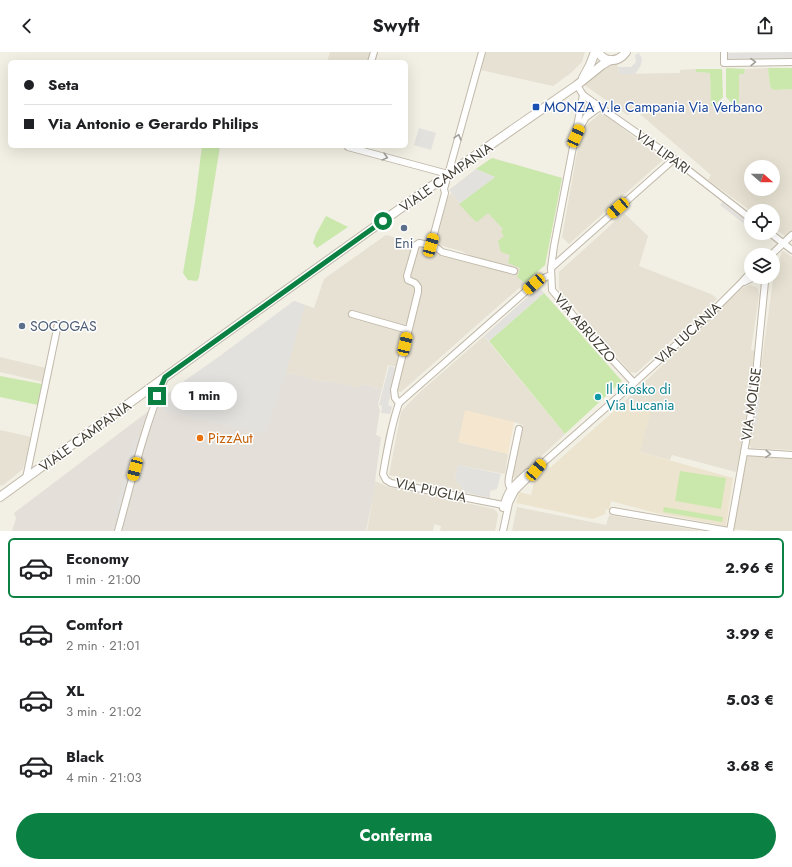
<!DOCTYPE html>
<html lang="it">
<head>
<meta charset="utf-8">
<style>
  :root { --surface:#fff; --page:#f2f2f2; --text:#202124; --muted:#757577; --line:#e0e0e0; --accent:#0b8043 }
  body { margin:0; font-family:Jost,sans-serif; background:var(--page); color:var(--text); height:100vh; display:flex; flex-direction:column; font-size:15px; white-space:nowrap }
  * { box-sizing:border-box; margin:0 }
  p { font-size:13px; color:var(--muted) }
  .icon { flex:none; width:22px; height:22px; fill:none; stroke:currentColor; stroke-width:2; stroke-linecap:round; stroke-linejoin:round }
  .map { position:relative; height:479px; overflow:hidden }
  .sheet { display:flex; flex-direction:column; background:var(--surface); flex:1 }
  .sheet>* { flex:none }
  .guide { position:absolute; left:8px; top:8px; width:400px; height:88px; border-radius:6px; box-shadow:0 4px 16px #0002; display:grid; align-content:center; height:88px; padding:0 16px; background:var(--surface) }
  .needle { width:26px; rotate:110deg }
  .buttons { position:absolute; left:744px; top:108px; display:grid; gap:8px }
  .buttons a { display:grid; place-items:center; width:36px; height:36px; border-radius:50%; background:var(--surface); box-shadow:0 4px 16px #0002; font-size:20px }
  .end { position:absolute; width:18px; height:18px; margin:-9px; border:5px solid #0b8043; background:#fff; box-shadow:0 0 0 2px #fff }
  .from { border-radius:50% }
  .bubble { position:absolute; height:28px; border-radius:14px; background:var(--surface); box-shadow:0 4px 16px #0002; font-size:13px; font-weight:700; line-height:28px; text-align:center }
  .car { position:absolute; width:12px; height:24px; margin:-12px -6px; border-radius:5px; box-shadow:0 0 3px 1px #0007; background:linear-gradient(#f5c518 24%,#345 0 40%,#f5c518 0 76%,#345 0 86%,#f5c518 0) }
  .guide b { display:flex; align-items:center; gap:14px; height:38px; font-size:15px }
  .guide b+b { border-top:1px solid var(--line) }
  .guide i { width:10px; height:10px; background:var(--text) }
  ul { padding:7px 0 0; list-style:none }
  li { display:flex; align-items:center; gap:12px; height:60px; margin:0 8px 6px; padding:0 8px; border:2px solid transparent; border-radius:6px }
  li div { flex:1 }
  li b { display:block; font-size:15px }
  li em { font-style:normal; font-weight:700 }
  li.selected { border-color:var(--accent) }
  li>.icon { width:36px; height:36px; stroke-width:1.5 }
  .cta { display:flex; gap:8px; margin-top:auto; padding:8px 16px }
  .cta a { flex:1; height:46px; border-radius:24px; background:var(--accent); color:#fff; font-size:16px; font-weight:700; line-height:46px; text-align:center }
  header { display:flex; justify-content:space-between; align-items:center; height:52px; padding:0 16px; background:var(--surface); font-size:18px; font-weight:700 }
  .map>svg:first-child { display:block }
</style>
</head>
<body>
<header><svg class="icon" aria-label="back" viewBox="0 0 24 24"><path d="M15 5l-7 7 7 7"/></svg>Swyft<svg class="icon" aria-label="share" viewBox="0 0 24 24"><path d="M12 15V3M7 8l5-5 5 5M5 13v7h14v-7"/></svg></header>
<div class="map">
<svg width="792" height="479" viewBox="0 0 792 479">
  <rect width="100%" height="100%" fill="#f2efe4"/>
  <g fill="#e6e1d2" fill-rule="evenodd">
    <path d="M 330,0 L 372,0 L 369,10 L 327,10 Z"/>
    <path d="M 486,0 L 585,0 L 582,10 L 572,20 L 553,34 L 481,18 Z"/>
    <path d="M 611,13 L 617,13 L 618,15 L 619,22 L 680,21 L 680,18 L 696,17 L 696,20 L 710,21 L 711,53 L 738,53 L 739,22 L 744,22 L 745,17 L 768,16 L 770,34 L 773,38 L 792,37 L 792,179 L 786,185 L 773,175 L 773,159 L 751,159 L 708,128 L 711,123 L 641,63 L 638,59 L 627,63 L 583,32 ZM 751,115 L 773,115 L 773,137 L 751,137 Z"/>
    <path d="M 602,60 L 663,108 L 569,192 L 562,185 L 581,78 Z"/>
    <path d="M 492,106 L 562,126 L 545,213 L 401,340 L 396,339 L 420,235 L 409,227 L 417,195 L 420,193 L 430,195 L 441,203 L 515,222 L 517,217 L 474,205 L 461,199 L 435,192 L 448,145 L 451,141 L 460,151 L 495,125 L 476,117 Z"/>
    <path d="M 624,161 L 648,184 L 639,214 L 713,243 L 717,247 L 636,321 L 630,320 L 559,237 L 559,220 Z"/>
    <path d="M 386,183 L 415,191 L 404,229 L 414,233 L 416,237 L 397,315 L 388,313 L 382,337 L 363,332 L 361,337 L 326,328 L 324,330 L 286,320 L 305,253 L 314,256 L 324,227 Z"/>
    <path d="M 782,199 L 784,199 L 792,205 L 792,398 L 751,396 L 749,392 L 752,372 L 756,373 L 760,345 L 757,345 L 773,228 Z"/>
    <path d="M 750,233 L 758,236 L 759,243 L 751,298 L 755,299 L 752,317 L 753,324 L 750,323 L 745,360 L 748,361 L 746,363 L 741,397 L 736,420 L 672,403 L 670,408 L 640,400 L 623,351 L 742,236 Z"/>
    <path d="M 484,284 L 565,382 L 517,427 L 513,425 L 523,373 L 514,370 L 458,390 L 508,402 L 505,422 L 458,413 L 455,427 L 463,437 L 463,440 L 389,423 L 401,360 L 407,353 L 420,340 Z"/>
    <path d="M 0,305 L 46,316 L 43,330 L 0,320 Z"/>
    <path d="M 0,378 L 31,385 L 23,417 L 2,434 L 0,433 Z"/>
    <path d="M 746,404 L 792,406 L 792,479 L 758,479 L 733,477 Z"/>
    <path d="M 375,429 L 388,435 L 494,457 L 497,460 L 498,463 L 495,479 L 440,479 L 441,474 L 434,472 L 433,479 L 367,479 L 373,445 Z"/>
    <path d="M 517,455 L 606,473 L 609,463 L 701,479 L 512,479 Z"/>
  </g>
  <path fill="#f5e6cf" d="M 465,358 L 514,370 L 508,402 L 458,390 Z"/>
  <path fill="#e4e0d9" d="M 294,249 L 305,253 L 286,320 L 324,330 L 326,328 L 360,336 L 363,332 L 382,337 L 378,352 L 380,358 L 376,383 L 381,385 L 373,445 L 366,479 L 12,479 L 16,466 L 14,461 L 146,361 L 173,337 L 216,307 Z"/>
  <path fill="#ece4ce" d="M 623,351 L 651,359 L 640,400 L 733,426 L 726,474 L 656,461 L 611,449 L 609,458 L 606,457 L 605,462 L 593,467 L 516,451 L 519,440 L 531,443 L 534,430 Z"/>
  <g fill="#cbe8ac">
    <path d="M 726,16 L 745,17 L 744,22 L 739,22 L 739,53 L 731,53 L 732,51 L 726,45 Z"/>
    <path d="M 768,16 L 792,16 L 792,37 L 773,38 L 770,34 Z"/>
    <path d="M 696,17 L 722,17 L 723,45 L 717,51 L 718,53 L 711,54 L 710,21 L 696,20 Z"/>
    <path d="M 202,94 L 220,94 L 199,225 L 197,229 L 188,228 L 183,221 L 195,150 Z"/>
    <path d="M 492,106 L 562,126 L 545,213 L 525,231 L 517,225 L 520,216 L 508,211 L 510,203 L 501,200 L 498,189 L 504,184 L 501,180 L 503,177 L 488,161 L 477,170 L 474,168 L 459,152 L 495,125 L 476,117 Z"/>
    <path d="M 326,164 L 348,175 L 317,196 L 313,191 L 316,182 Z"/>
    <path d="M 544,241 L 622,329 L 565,382 L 489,289 Z"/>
    <path d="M 0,324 L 42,332 L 38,353 L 0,345 Z"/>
    <path d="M 680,419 L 726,426 L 721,457 L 675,449 Z"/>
    <path d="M 664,455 L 723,465 L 722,470 L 663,460 Z"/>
  </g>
  <g fill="#e3e1dd">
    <path d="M 792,0 L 792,8 L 727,9 L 727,1 Z"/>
    <path d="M 639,1 L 642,6 L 641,13 L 635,22 L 619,22 L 618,15 L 631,15 L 636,10 L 635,3 Z"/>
    <path d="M 419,76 L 436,81 L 431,98 L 414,93 Z"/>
    <path d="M 476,117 L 495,125 L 460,151 L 449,138 Z"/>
    <path d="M 723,149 L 751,171 L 751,177 L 720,153 Z"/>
    <path d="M 539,235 L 544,241 L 489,289 L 484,284 Z"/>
    <path d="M 294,249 L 305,253 L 286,320 L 265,382 L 163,359 L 173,337 L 216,307 Z"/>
    <path d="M 389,314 L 397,316 L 388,353 L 392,355 L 390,362 L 381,361 L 382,354 L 379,353 Z"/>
    <path d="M 750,323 L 753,324 L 748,361 L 745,360 Z"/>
    <path d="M 757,345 L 760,345 L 756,373 L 752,372 Z"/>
    <path d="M 135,385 L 139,386 L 119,462 L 115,460 Z"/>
    <path d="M 458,413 L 501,422 L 497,437 L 490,439 L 490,446 L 463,440 L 463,437 L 455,427 Z"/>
  </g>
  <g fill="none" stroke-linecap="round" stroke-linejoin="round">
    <defs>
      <g id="minor">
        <path d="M 724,0 L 724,11 L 792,10"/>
        <path d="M 371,10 L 374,0"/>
        <path d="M 577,33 L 583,43 L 674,107 L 751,167"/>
        <path d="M 583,43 L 554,194 L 551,216 L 552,238 L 587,280 L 634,331"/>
        <path d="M 578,79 L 586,65 L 600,55"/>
        <path d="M 348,94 L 348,95 L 448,122"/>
        <path d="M 770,181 L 792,198"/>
        <path d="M 431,193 L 445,141 L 444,137 L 482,0"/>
        <path d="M 771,203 L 792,183"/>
        <path d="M 551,216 L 674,107"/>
        <path d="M 744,230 L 754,225 L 756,225"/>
        <path d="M 352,262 L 408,278"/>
        <path d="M 399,351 L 395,346 L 394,338 L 418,240 L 418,235 L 415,231 L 408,228 L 407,224 L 416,193 L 419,191 C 429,193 435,193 442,200 L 514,219"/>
        <path d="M 744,400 L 792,403"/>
        <path d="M 26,426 L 58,272"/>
        <path d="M 514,438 C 508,435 508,431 509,425 L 519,377"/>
        <path d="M 508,454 L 391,431 L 386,428 L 383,422 C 387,398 391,374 399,351 L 534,232 L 546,225 L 551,223"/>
        <path d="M 503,456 C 507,437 515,432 528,420"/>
        <path d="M 613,459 L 729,479"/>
        <path d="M 118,479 C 132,428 144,375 165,326"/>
        <path d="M 503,479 L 509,451 L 515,439 L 543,411 L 634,331 L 711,261 L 742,230 L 751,220"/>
        <path d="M 730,479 L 751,361 L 756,322 L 765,230 L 767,225"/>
      </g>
      <g id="tertiary">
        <path d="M 598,0 C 605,11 618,11 626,0"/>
        <path d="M 583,26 L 590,13 L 595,0"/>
        <path d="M 0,445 L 208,294 L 457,116 L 577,33 L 602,13 L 610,8"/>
      </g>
    </defs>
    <use href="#minor" stroke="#c1b9aa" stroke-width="8"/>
    <use href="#tertiary" stroke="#c1b9aa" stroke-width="10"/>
    <use href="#minor" stroke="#fff" stroke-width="6"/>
    <use href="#tertiary" stroke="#fff" stroke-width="8"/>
  </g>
  <defs><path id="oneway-chevron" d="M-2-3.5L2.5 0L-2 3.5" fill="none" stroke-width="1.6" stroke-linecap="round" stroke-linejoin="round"/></defs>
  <g stroke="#a29f9a">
    <use href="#oneway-chevron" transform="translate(753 10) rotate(-1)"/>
    <use href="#oneway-chevron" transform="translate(458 85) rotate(-74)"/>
    <use href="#oneway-chevron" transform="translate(385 105) rotate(15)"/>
    <use href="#oneway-chevron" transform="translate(768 402) rotate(3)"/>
  </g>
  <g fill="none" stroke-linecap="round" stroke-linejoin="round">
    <path stroke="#0b8043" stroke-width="5" d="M 157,344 L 165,325 L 383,169"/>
  </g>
  <rect fill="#1a4fb4" stroke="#fff" stroke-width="1.5" x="532" y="51" width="8" height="8" rx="2"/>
  <g fill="#5c6f8a" stroke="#fff" stroke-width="1.5">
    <circle cx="404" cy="176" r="4"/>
    <circle cx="22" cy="274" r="4"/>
  </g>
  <circle fill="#0f9aa8" stroke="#fff" stroke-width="1.5" cx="598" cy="345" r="4"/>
  <circle fill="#e8710a" stroke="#fff" stroke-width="1.5" cx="200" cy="386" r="4"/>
  <g text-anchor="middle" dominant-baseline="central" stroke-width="3" stroke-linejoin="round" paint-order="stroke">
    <g font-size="14" fill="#164399" stroke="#fff" text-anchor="start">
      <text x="544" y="55">MONZA V.le Campania Via Verbano</text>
    </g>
    <g font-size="14" fill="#453f34" stroke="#fff">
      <text transform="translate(663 100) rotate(36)">VIA LIPARI</text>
      <text transform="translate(446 125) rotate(-35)">VIALE CAMPANIA</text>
      <text transform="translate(585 276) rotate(49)">VIA ABRUZZO</text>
      <text transform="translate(688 281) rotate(-43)">VIA LUCANIA</text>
      <text transform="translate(751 352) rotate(-82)">VIA MOLISE</text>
      <text transform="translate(85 384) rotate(-36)">VIALE CAMPANIA</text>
      <text transform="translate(431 438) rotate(12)">VIA PUGLIA</text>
    </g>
    <g font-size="14" fill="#4e5e75" stroke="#fff">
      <text x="404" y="191">Eni</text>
      <text x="30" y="274" text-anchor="start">SOCOGAS</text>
    </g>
    <g font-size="14" fill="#0d838f" stroke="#fff" text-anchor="start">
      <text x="606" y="337">Il Kiosko di<tspan x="606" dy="16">Via Lucania</tspan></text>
    </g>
    <g font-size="14" fill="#c56008" stroke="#fff" text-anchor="start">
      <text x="208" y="386">PizzAut</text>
    </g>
  </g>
</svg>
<div class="buttons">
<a><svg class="needle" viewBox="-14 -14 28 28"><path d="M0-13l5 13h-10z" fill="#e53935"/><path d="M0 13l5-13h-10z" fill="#757577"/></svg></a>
<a><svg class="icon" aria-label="locate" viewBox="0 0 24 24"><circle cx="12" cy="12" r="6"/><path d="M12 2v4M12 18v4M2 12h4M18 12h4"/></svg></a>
<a><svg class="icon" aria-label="layers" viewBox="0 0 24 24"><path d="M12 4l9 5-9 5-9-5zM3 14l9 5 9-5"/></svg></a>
</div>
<i class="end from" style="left:383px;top:169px"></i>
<i class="end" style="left:157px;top:344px"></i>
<div class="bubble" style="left:171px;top:330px;width:66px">1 min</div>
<i class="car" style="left:576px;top:84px;rotate:24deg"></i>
<i class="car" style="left:618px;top:156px;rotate:229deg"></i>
<i class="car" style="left:431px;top:193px;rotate:16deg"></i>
<i class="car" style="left:534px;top:232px;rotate:229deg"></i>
<i class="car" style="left:405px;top:292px;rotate:13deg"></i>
<i class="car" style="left:135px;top:417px;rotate:195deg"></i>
<i class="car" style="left:536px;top:418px;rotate:40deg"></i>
<div class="guide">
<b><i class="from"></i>Seta</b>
<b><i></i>Via Antonio e Gerardo Philips</b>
</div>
</div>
<section class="sheet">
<ul>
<li class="selected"><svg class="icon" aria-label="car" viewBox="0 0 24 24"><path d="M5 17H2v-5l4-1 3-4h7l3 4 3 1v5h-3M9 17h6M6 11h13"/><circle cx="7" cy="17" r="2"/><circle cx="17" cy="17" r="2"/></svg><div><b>Economy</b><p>1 min · 21:00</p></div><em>2.96 €</em></li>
<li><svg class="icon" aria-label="car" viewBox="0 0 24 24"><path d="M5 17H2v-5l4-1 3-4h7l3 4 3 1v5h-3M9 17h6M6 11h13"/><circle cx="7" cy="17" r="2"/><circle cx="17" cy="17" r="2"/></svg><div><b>Comfort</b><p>2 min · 21:01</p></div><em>3.99 €</em></li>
<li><svg class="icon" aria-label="car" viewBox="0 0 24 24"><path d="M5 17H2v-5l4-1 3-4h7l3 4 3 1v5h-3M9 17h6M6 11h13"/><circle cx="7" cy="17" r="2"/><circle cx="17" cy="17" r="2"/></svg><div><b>XL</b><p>3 min · 21:02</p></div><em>5.03 €</em></li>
<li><svg class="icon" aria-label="car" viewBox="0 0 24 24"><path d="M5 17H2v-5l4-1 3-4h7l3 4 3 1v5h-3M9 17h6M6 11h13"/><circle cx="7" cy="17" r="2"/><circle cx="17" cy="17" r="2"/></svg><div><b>Black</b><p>4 min · 21:03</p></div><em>3.68 €</em></li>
</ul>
<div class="cta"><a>Conferma</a></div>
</section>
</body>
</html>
